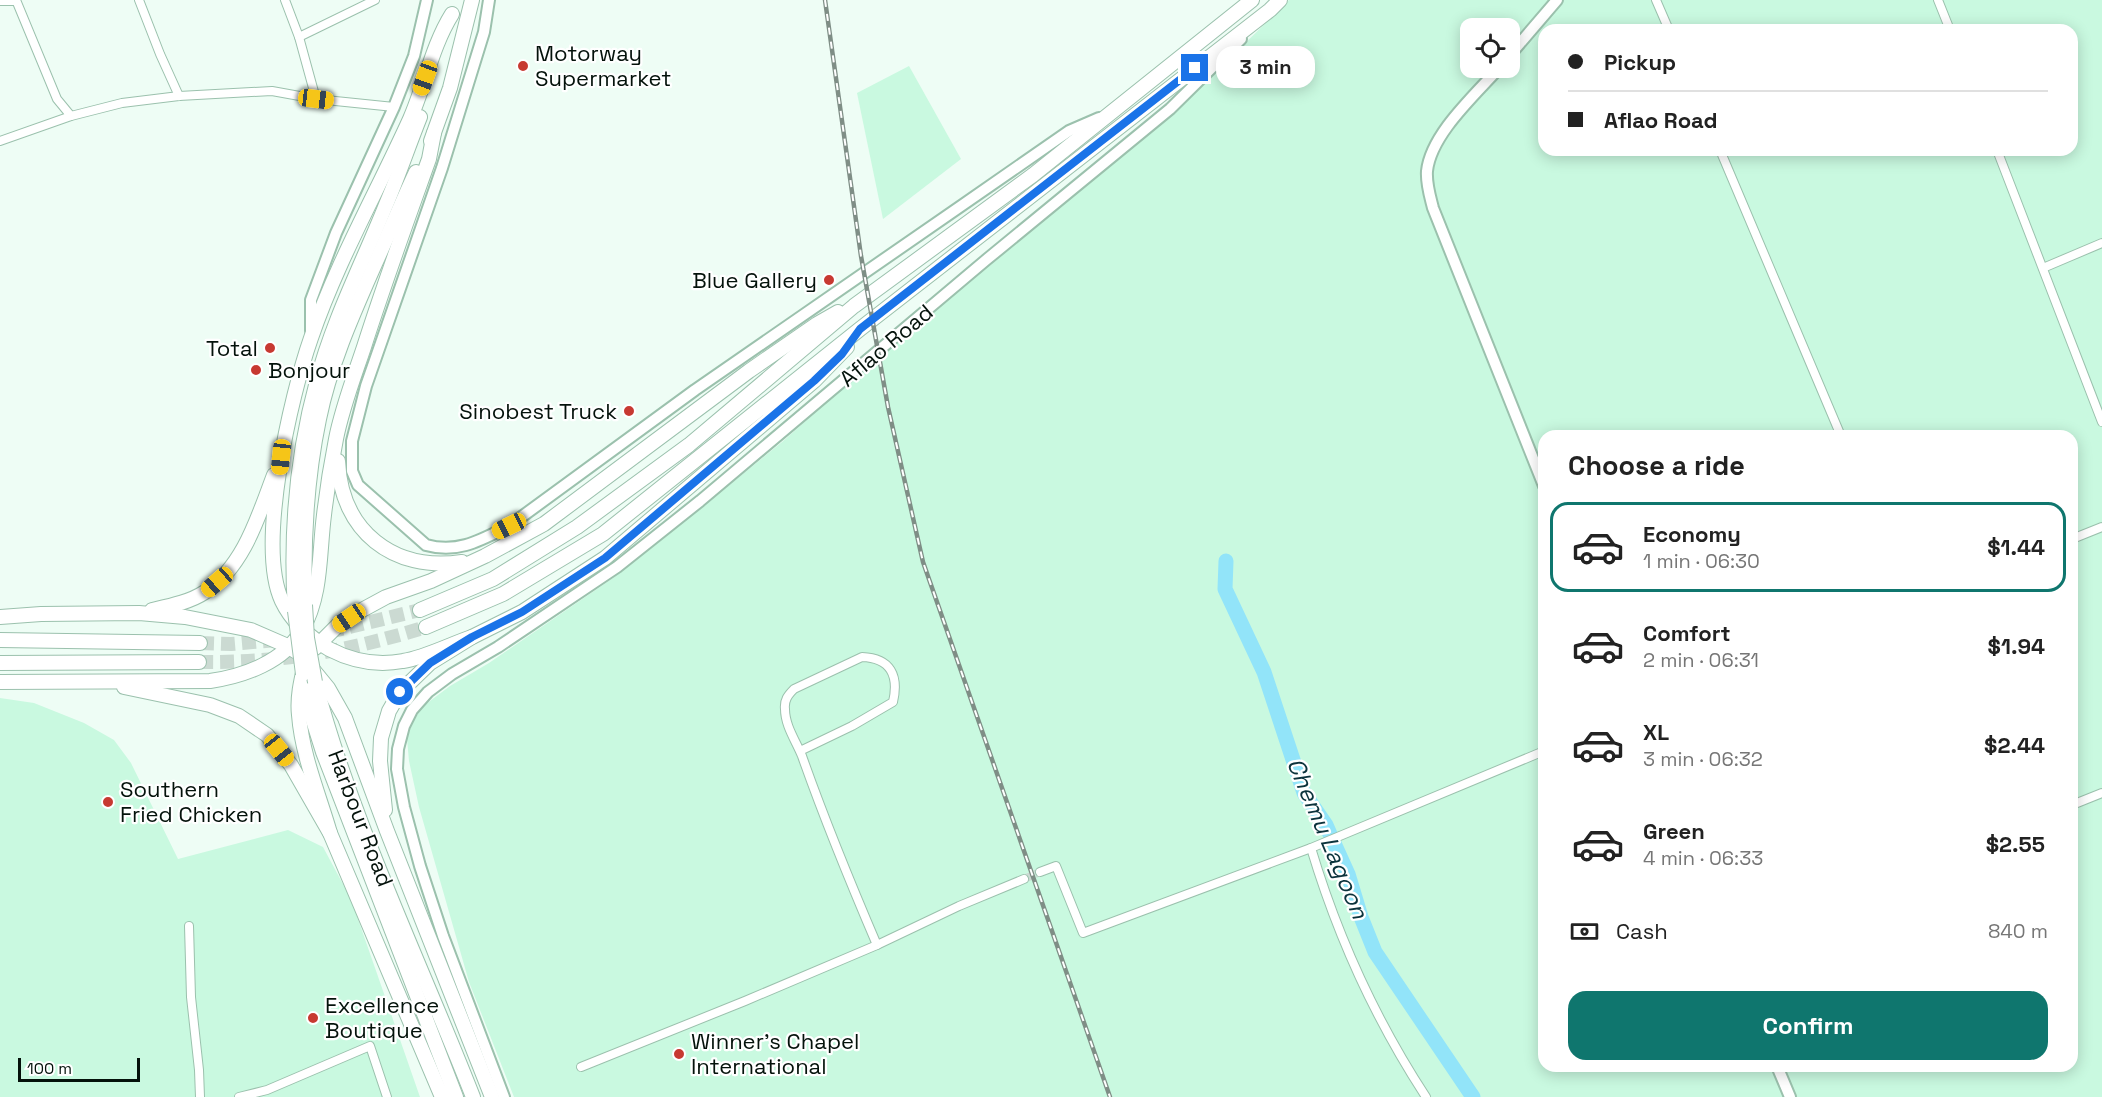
<!DOCTYPE html>
<html lang="en">
<head>
<meta charset="utf-8">
<style>
  :root { --surface:#fff; --page:#f2f2f2; --text:#222; --muted:#767676; --line:#e0e0e0; --accent:#0f766e }
  body { margin:0; font-family:"Space Grotesk",sans-serif; background:var(--page); color:var(--text); height:100vh; display:flex; flex-direction:column; font-size:22px; white-space:nowrap }
  * { box-sizing:border-box; margin:0 }
  p { font-size:20px; color:var(--muted) }
  .icon { flex:none; width:33px; height:33px; fill:none; stroke:currentColor; stroke-width:2; stroke-linecap:round; stroke-linejoin:round }
  .map { position:relative; flex:1; overflow:hidden }
  .panel { position:absolute; left:1538px; top:430px; width:540px; height:642px; display:flex; flex-direction:column; background:var(--surface); border-radius:18px; box-shadow:0 3px 15px #0003 }
  .panel>* { flex:none }
  .guide { position:absolute; left:1538px; top:24px; width:540px; height:132px; border-radius:18px; box-shadow:0 3px 15px #0003; display:grid; align-content:center; height:132px; padding:0 30px; background:var(--surface) }
  .buttons { position:absolute; left:1460px; top:18px; display:grid; gap:12px }
  .buttons a { display:grid; place-items:center; width:60px; height:60px; border-radius:12px; background:var(--surface); box-shadow:0 3px 15px #0003; font-size:30px }
  .scale { position:absolute; left:18px; bottom:15px; width:122px; box-sizing:border-box; padding-left:6px; border:3px solid #04120b; border-top:0; font-size:16px; line-height:21px; white-space:nowrap; color:#04120b; -webkit-text-stroke:4px #fff; paint-order:stroke }
  .end { position:absolute; width:27px; height:27px; margin:-14px; border:8px solid #1a73e8; background:#fff; box-shadow:0 0 0 3px #fff }
  .from { border-radius:50% }
  .bubble { position:absolute; height:42px; border-radius:18px; background:var(--surface); box-shadow:0 3px 15px #0003; font-size:20px; font-weight:800; line-height:42px; text-align:center }
  .car { position:absolute; width:18px; height:36px; margin:-18px -9px; border-radius:8px; box-shadow:0 0 4px 2px #0007; background:linear-gradient(#f5c518 24%,#345 0 40%,#f5c518 0 76%,#345 0 86%,#f5c518 0) }
  .guide b { display:flex; align-items:center; gap:21px; height:57px; font-size:22px }
  .guide b+b { border-top:2px solid var(--line) }
  .guide i { width:15px; height:15px; background:var(--text) }
  ul { padding:0; list-style:none }
  li { display:flex; align-items:center; gap:18px; height:90px; margin:0 12px 9px; padding:0 18px; border:3px solid transparent; border-radius:18px }
  li div { flex:1 }
  li b { display:block; font-size:22px }
  li em { font-style:normal; font-weight:800 }
  li.selected { border-color:var(--accent) }
  li>.icon { width:54px; height:54px; stroke-width:1.5 }
  h2 { padding:0 30px; font-size:27px; line-height:72px }
  .pay { display:flex; align-items:center; gap:15px; height:66px; padding:0 30px; font-size:22px }
  .pay p { margin-inline-start:auto }
  .button { display:flex; gap:12px; margin-top:auto; padding:12px 30px }
  .button a { flex:1; height:69px; border-radius:18px; background:var(--accent); color:#fff; font-size:24px; font-weight:800; line-height:69px; text-align:center }
  .map>svg:first-child { display:block }
</style>
</head>
<body>
<div class="map">
<svg width="2102" height="1097" viewBox="0 0 2102 1097">
  <rect width="100%" height="100%" fill="#eefdf5"/>
  <g fill="#c9f9e0" fill-rule="evenodd">
    <path d="M 1289,0 L 2102,0 L 2102,1097 L 514,1097 L 469,982 L 419,807 L 409,761 L 407,739 L 411,725 L 422,707 L 450,686 L 489,663 L 613,578 L 664,538 L 782,442 L 909,329 L 1156,124 L 1226,62 ZM 1470,28 L 1509,28 L 1509,68 L 1470,68 ZM 1544,30 L 2072,30 L 2072,150 L 1544,150 ZM 1544,436 L 2072,436 L 2072,1066 L 1544,1066 Z"/>
    <path d="M 909,66 L 961,159 L 883,219 L 857,93 Z"/>
    <path d="M 0,698 L 34,703 L 84,723 L 114,740 L 131,763 L 178,859 L 288,830 L 323,847 L 351,899 L 420,1097 L 0,1097 Z"/>
  </g>
  <g fill="none" stroke-linecap="round" stroke-linejoin="round">
    <path stroke="#92e4f9" stroke-width="15" d="M 1226,561 L 1225,589 L 1264,672 L 1304,793 L 1326,825 L 1333,841 L 1348,874 L 1361,917 L 1375,952 L 1473,1097"/>
    <path stroke="#cbdad2" stroke-width="8" stroke-dasharray="8 4" stroke-linecap="butt" d="M 1024,879 L 1040,872"/>
    <g stroke="#cbdad2" stroke-width="14" stroke-dasharray="14 7" stroke-linecap="butt">
      <path d="M 329,632 L 420,610"/>
      <path d="M 200,643 L 231,644 L 277,640"/>
      <path d="M 199,662 C 281,663 349,651 426,627"/>
    </g>
    <defs>
      <g id="street">
        <path d="M 16,0 L 57,99 L 71,116"/>
        <path d="M 139,0 L 160,54 L 179,96"/>
        <path d="M 285,0 L 299,37 L 316,99"/>
        <path d="M 1656,0 L 1669,30"/>
        <path d="M 1938,0 L 1950,30"/>
        <path d="M 0,1 L 16,1"/>
        <path d="M 299,37 L 375,0"/>
        <path d="M 0,141 L 71,116 L 122,103 L 179,96 L 272,91 L 316,99 L 394,107"/>
        <path d="M 1720,150 L 1841,436"/>
        <path d="M 1997,150 L 2102,422"/>
        <path d="M 2043,268 L 2102,243"/>
        <path d="M 2072,539 L 2102,527"/>
        <path d="M 800,751 L 852,726 L 893,702 C 899,676 891,658 862,657 L 794,689 C 788,695 784,700 785,709 C 785,726 796,741 802,756 C 825,821 850,882 877,945"/>
        <path d="M 2072,805 L 2102,793"/>
        <path d="M 1311,848 C 1338,938 1375,1019 1426,1097"/>
        <path d="M 1040,872 L 1056,866 L 1083,933 L 1311,848 L 1544,751"/>
        <path d="M 189,926 L 191,997 L 199,1070 L 200,1097"/>
        <path d="M 581,1067 L 745,1001 L 877,945 L 959,906 L 1024,879"/>
        <path d="M 239,1097 L 267,1090 L 370,1046 L 387,1097"/>
      </g>
      <g id="secondary">
        <path d="M 489,0 L 484,32 L 442,168 L 366,386 L 352,441 L 352,471 L 358,485 L 426,545 C 458,554 481,540 509,526 L 695,390 L 961,206 L 1069,131 L 1099,118"/>
        <path d="M 1509,56 L 1557,0"/>
        <path d="M 1499,68 C 1475,95 1431,134 1427,171 C 1426,184 1430,196 1433,208 L 1544,486"/>
        <path d="M 311,331 L 311,300 L 336,233 L 394,107 L 414,56 L 427,0"/>
        <path d="M 1777,1066 L 1790,1097"/>
        <path d="M 504,1097 L 443,936 L 420,866 L 404,807 L 397,769 L 398,749 L 404,726 L 412,710 L 428,692 L 452,674 L 498,647 L 617,567 L 700,501 L 986,260 L 1170,109 L 1241,39"/>
      </g>
      <g id="highway">
        <path d="M 452,14 C 432,46 425,85 410,119 C 377,192 337,262 311,338 C 291,395 256,546 282,601 C 292,622 309,637 329,649 C 352,661 377,666 403,661 C 424,658 451,644 472,637"/>
        <path d="M 431,141 L 450,88 L 472,0"/>
        <path d="M 338,461 C 341,531 393,572 462,562"/>
        <path d="M 305,605 C 303,542 306,481 319,419 C 330,365 353,314 375,264 C 389,233 402,202 416,172"/>
        <path d="M 152,610 C 170,606 190,602 205,592 C 244,566 258,517 274,475"/>
        <path d="M 420,610 L 493,579 L 577,527 L 689,445 L 854,306 L 1033,175 L 1252,0"/>
        <path d="M 295,611 C 290,532 296,458 317,381 C 333,320 362,264 385,207 C 398,177 408,147 420,117"/>
        <path d="M 0,617 L 41,614 L 139,613 L 185,617 L 251,630 L 290,647 L 295,651"/>
        <path d="M 426,627 L 503,594 L 603,534 L 860,329 L 1270,10 L 1280,0"/>
        <path d="M 0,640 L 200,643"/>
        <path d="M 315,648 L 337,626 L 362,610 L 386,597 L 431,581 L 485,556 L 544,524 L 749,371 L 817,324 L 838,312"/>
        <path d="M 0,663 L 199,662"/>
        <path d="M 305,664 C 301,681 297,698 299,715 C 302,755 319,795 330,833"/>
        <path d="M 310,666 L 328,688 L 345,718 L 387,831 L 492,1097"/>
        <path d="M 304,679 L 311,714 L 323,752 L 456,1097"/>
        <path d="M 0,682 L 210,681 C 244,676 284,662 302,630 C 322,595 319,553 324,515 C 327,489 331,464 336,439 C 342,408 354,377 364,347 C 384,284 407,221 429,159 L 434,133"/>
        <path d="M 315,682 C 353,825 419,959 473,1097"/>
        <path d="M 124,687 L 210,705 L 239,716 L 267,735 L 291,765 L 330,833 L 442,1097"/>
        <path d="M 385,810 L 380,761 L 381,738 L 389,711 L 400,692 L 430,663 L 472,637 L 522,612 L 605,558 L 814,381 L 847,347"/>
      </g>
    </defs>
    <use href="#street" stroke="#9bc1ad" stroke-width="10"/>
    <use href="#secondary" stroke="#9bc1ad" stroke-width="14"/>
    <use href="#highway" stroke="#9bc1ad" stroke-width="16"/>
    <use href="#street" stroke="#fff" stroke-width="8"/>
    <use href="#secondary" stroke="#fff" stroke-width="10"/>
    <use href="#highway" stroke="#fff" stroke-width="14"/>
    <defs>
      <path id="rail" d="M 825,0 L 861,256 L 888,407 L 923,562 L 1110,1097"/>
    </defs>
    <use href="#rail" stroke="#7f8e86" stroke-width="4.5"/>
    <use href="#rail" stroke="#fff" stroke-width="2" stroke-dasharray="7" stroke-linecap="butt"/>
    <defs>
      <g id="highway-bridge">
        <path d="M 305,605 L 307,638 L 315,682"/>
        <path d="M 295,611 L 303,674"/>
      </g>
    </defs>
    <use href="#highway-bridge" stroke="#9bc1ad" stroke-width="16" stroke-linecap="butt"/>
    <use href="#highway-bridge" stroke="#fff" stroke-width="14"/>
  </g>
  <g fill="none" stroke-linecap="round" stroke-linejoin="round">
    <path stroke="#1a73e8" stroke-width="8" d="M 400,692 L 430,663 L 472,637 L 522,612 L 605,558 L 814,381 L 842,354 L 860,329 L 1195,68"/>
  </g>
  <g fill="#c73931" stroke="#fff" stroke-width="2">
    <circle cx="523" cy="66" r="6"/>
    <circle cx="829" cy="280" r="6"/>
    <circle cx="270" cy="348" r="6"/>
    <circle cx="256" cy="370" r="6"/>
    <circle cx="629" cy="411" r="6"/>
    <circle cx="108" cy="802" r="6"/>
    <circle cx="313" cy="1018" r="6"/>
    <circle cx="679" cy="1054" r="6"/>
  </g>
  <g text-anchor="middle" dominant-baseline="central" stroke-width="4.5" stroke-linejoin="round" paint-order="stroke">
    <g font-size="22" fill="#04120b" stroke="#fff" text-anchor="start">
      <text x="535" y="53">Motorway<tspan x="535" dy="25">Supermarket</tspan></text>
      <text x="817" y="280" text-anchor="end">Blue Gallery</text>
      <text x="258" y="348" text-anchor="end">Total</text>
      <text x="268" y="370">Bonjour</text>
      <text x="617" y="411" text-anchor="end">Sinobest Truck</text>
      <text x="120" y="789">Southern<tspan x="120" dy="25">Fried Chicken</tspan></text>
      <text x="325" y="1005">Excellence<tspan x="325" dy="25">Boutique</tspan></text>
      <text x="691" y="1041">Winner's Chapel<tspan x="691" dy="25">International</tspan></text>
    </g>
    <g font-size="22" fill="#04120b" stroke="#fff">
      <text transform="translate(886 345) rotate(-40)">Aflao Road</text>
      <text transform="translate(361 818) rotate(69)">Harbour Road</text>
    </g>
    <g font-size="24" font-style="italic" fill="#0b333c" stroke="#fff">
      <text transform="translate(1328 838) rotate(67)">Chemu Lagoon</text>
    </g>
  </g>
</svg>
<div class="buttons">
<a><svg class="icon" aria-label="locate" viewBox="0 0 24 24"><circle cx="12" cy="12" r="6"/><path d="M12 2v4M12 18v4M2 12h4M18 12h4"/></svg></a>
</div>
<div class="scale">100 m</div>
<i class="end from" style="left:400px;top:692px"></i>
<i class="end" style="left:1195px;top:68px"></i>
<div class="bubble" style="left:1216px;top:46px;width:99px">3 min</div>
<i class="car" style="left:425px;top:78px;rotate:200deg"></i>
<i class="car" style="left:316px;top:99px;rotate:97deg"></i>
<i class="car" style="left:281px;top:457px;rotate:186deg"></i>
<i class="car" style="left:509px;top:526px;rotate:244deg"></i>
<i class="car" style="left:217px;top:582px;rotate:229deg"></i>
<i class="car" style="left:349px;top:618px;rotate:236deg"></i>
<i class="car" style="left:279px;top:750px;rotate:141deg"></i>
<div class="guide">
<b><i class="from"></i>Pickup</b>
<b><i></i>Aflao Road</b>
</div>
<section class="panel">
<h2>Choose a ride</h2>
<ul>
<li class="selected"><svg class="icon" aria-label="car" viewBox="0 0 24 24"><path d="M5 17H2v-5l4-1 3-4h7l3 4 3 1v5h-3M9 17h6M6 11h13"/><circle cx="7" cy="17" r="2"/><circle cx="17" cy="17" r="2"/></svg><div><b>Economy</b><p>1 min · 06:30</p></div><em>$1.44</em></li>
<li><svg class="icon" aria-label="car" viewBox="0 0 24 24"><path d="M5 17H2v-5l4-1 3-4h7l3 4 3 1v5h-3M9 17h6M6 11h13"/><circle cx="7" cy="17" r="2"/><circle cx="17" cy="17" r="2"/></svg><div><b>Comfort</b><p>2 min · 06:31</p></div><em>$1.94</em></li>
<li><svg class="icon" aria-label="car" viewBox="0 0 24 24"><path d="M5 17H2v-5l4-1 3-4h7l3 4 3 1v5h-3M9 17h6M6 11h13"/><circle cx="7" cy="17" r="2"/><circle cx="17" cy="17" r="2"/></svg><div><b>XL</b><p>3 min · 06:32</p></div><em>$2.44</em></li>
<li><svg class="icon" aria-label="car" viewBox="0 0 24 24"><path d="M5 17H2v-5l4-1 3-4h7l3 4 3 1v5h-3M9 17h6M6 11h13"/><circle cx="7" cy="17" r="2"/><circle cx="17" cy="17" r="2"/></svg><div><b>Green</b><p>4 min · 06:33</p></div><em>$2.55</em></li>
</ul>
<div class="pay"><svg class="icon" aria-label="cash" viewBox="0 0 24 24"><path d="M3 7h18v10H3z"/><circle cx="12" cy="12" r="2"/></svg>Cash<p>840 m</p></div>
<div class="button"><a>Confirm</a></div>
</section>
</div>
</body>
</html>
